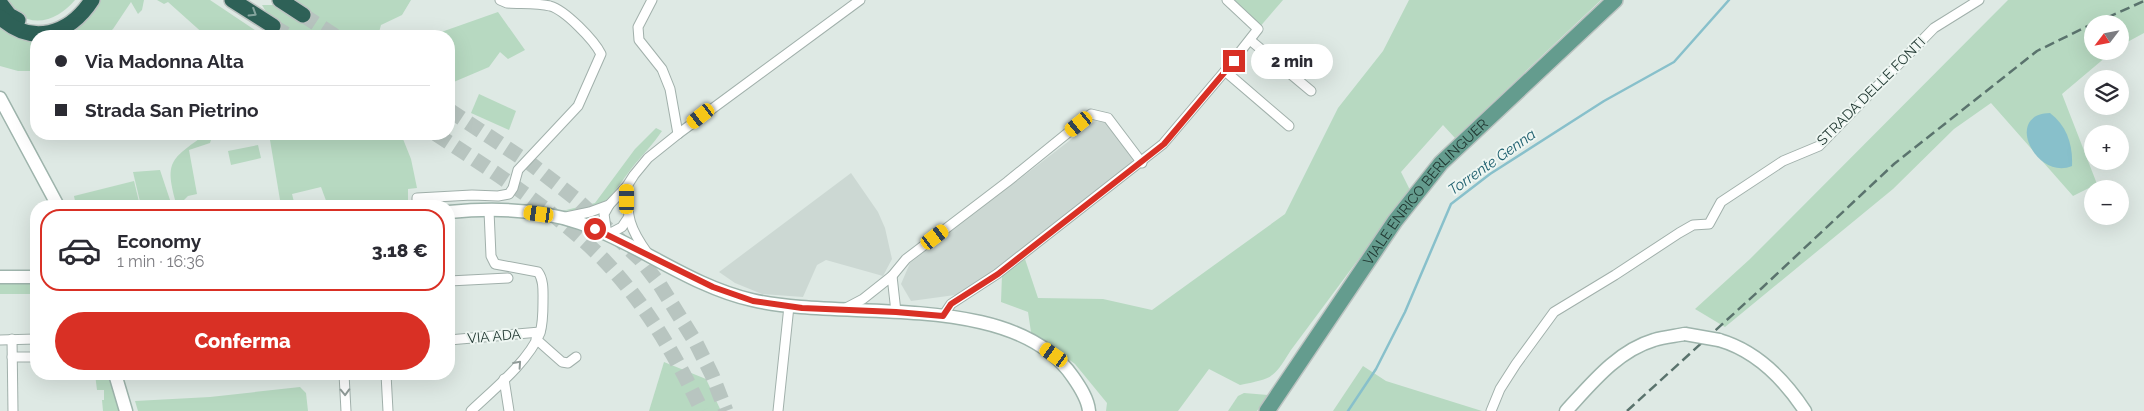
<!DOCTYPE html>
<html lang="it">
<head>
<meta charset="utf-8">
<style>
  :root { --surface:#fff; --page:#f2f2f3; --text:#2b2b33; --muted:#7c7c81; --line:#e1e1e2; --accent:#d93025 }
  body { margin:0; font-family:Raleway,sans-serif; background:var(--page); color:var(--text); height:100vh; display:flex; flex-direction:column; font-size:19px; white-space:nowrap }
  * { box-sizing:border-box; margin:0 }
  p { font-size:16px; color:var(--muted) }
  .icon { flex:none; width:28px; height:28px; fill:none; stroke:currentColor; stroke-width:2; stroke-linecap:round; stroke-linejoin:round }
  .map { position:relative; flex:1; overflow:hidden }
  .side { position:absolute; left:30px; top:200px; width:425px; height:180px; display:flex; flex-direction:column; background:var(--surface); border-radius:20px; box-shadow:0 5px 20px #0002 }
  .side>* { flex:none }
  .top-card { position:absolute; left:30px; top:30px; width:425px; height:110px; border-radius:20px; box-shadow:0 5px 20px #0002; display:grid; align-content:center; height:110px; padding:0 25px; background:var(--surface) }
  .needle { width:32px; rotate:238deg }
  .tools { position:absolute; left:2084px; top:15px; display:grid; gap:10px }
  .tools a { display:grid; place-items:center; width:45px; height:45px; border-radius:50%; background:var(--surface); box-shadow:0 5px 20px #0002; font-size:25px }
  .end { position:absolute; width:22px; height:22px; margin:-11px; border:6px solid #d93025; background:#fff; box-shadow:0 0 0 2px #fff }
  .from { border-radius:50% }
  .bubble { position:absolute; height:35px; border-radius:18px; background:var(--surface); box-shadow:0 5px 20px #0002; font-size:16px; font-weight:800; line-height:35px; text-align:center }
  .car { position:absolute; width:15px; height:30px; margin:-15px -8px; border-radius:6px; box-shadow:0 0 4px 1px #0007; background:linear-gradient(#f5c518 24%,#345 0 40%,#f5c518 0 76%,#345 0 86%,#f5c518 0) }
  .top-card b { display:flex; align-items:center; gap:18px; height:48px; font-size:19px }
  .top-card b+b { border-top:1px solid var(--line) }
  .top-card i { width:12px; height:12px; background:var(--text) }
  ul { padding:9px 0 0; list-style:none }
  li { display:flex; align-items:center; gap:15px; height:82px; margin:0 10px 8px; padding:0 15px; border:2px solid transparent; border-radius:20px }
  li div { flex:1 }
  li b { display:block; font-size:19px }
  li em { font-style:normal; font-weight:800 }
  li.selected { border-color:var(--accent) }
  li>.icon { width:45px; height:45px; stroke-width:1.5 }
  .button { display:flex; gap:10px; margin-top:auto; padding:10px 25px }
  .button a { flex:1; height:58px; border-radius:30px; background:var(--accent); color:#fff; font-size:20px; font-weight:800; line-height:58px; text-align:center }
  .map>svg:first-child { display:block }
</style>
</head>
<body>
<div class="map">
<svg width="2144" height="411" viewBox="0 0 2144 411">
  <rect width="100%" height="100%" fill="#dee9e4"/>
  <g fill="#ccd8d3">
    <path d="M 1095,121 L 1105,122 L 1133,159 L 1131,165 L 970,288 L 955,295 L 911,301 L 901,284 L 910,263 Z"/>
    <path d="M 851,173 L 878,212 L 885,228 L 892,259 L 883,276 L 826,260 L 817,265 L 803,297 L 762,294 L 735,283 L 719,272 Z"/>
  </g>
  <g fill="#b7d9c1">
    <path d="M 3,0 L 75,0 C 62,16 38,29 18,14 C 13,10 8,5 3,0 Z"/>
    <path d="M 97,0 L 144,0 L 142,10 L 138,14 L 131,2 L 113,29 L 105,36 L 59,36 Z"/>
    <path d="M 157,0 L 210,0 L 264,36 L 206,36 L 168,2 L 164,4 Z"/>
    <path d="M 289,0 L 411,0 L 402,15 L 381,25 L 378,36 L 268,36 L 279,20 L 268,15 L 262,5 L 273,5 L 303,24 L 310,14 Z"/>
    <path d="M 1227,0 L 1283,0 L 1258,29 Z"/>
    <path d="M 1409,0 L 1601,0 L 1455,138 L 1443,125 L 1401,172 L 1410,190 L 1291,350 C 1273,379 1273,378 1240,385 L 1209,369 L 1178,411 L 1106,411 L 1107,403 L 1075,364 L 1031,332 L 1028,312 L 1001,302 L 1002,275 L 1025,259 L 1038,298 L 1103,299 L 1152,310 L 1285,214 L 1338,108 L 1383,51 Z"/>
    <path d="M 2008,0 L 2144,0 L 2144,33 L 2120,46 L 2120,24 L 2092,24 L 2092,51 L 2113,51 L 2062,94 L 2097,184 L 2073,196 L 1991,103 L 1954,129 L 1893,189 L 1725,327 L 1695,309 L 1750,259 Z"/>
    <path d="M 498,12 L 525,50 L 508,59 L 500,52 L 489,67 L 449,84 L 449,36 L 430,36 Z"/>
    <path d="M 0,26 L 11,34 L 36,40 L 36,71 L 18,71 L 0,66 Z"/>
    <path d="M 479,94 L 516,111 L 509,130 L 471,113 Z"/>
    <path d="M 656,128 L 662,131 C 654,143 644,153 635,164 C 608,198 610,210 562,211 L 595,203 L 635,149 Z"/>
    <path d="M 206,134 L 213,134 L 210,143 L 189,150 L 197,194 L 188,196 L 184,200 L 184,206 L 177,206 C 164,161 170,160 206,134 Z"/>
    <path d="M 269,134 L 401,134 L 411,159 L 417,188 L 408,189 L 408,204 L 391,206 L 328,206 L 321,187 L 292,194 L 295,206 L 281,206 Z"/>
    <path d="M 258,145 L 261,158 L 231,165 L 228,151 Z"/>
    <path d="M 160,170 L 172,206 L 141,206 L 133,172 Z"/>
    <path d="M 134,181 L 140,206 L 76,206 L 74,196 Z"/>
    <rect x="0" y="284" width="36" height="10"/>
    <path d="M 664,362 L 706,379 L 721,411 L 649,411 Z"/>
    <path d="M 1363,366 L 1386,381 L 1482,411 L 1333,411 Z"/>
    <path d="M 76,374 L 110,374 L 120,411 L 103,411 L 102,400 L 104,400 L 104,390 L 97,390 L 95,374 Z"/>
    <path d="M 300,387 L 306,393 L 308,411 L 138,411 L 135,401 L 210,397 Z"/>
    <path d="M 1244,393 L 1268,395 L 1257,411 L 1228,411 L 1238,396 Z"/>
  </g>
  <path fill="#88c0cb" d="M 2050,113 C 2067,126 2073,145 2072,166 C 2036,181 2003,114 2050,113 Z"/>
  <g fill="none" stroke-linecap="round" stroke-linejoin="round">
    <path stroke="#88c0cb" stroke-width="2.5" d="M 1348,411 L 1376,369 L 1405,312 L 1451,204 L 1490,174 L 1604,101 L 1674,62 L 1729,0"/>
    <g stroke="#b8c5c0" stroke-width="15" stroke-dasharray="15 8" stroke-linecap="butt">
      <path d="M 303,15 L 335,36"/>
      <path d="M 273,26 L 289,36"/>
      <path d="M 449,110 L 531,164 L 576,199 L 640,259 L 660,285 L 696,343 L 712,375 L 726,411"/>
      <path d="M 436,134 C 494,172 554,210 603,259 C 645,303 676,356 702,411"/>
    </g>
    <defs>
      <g id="street">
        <path d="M 652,0 L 638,27 L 639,40 L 662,69 L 670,89 L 678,134"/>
        <path d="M 1250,40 L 1311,91"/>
        <path d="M 1225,71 L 1289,126"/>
        <path d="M 627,186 C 627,217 629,228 648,254"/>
        <path d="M 609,205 L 604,214 L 607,235 L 622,227 L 628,218"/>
        <path d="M 417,206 L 417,198 L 472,195 L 498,196 L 509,194 L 513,188 L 518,170 L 578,106 L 601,54 C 594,40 565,10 550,6 C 537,3 520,4 507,3 L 500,0"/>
        <path d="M 566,217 L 590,212 L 609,205 L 627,186 L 634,175 L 648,158 L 678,134 L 860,0"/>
        <path d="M 892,276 L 906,259 L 1007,182 L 1091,114 L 1108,118 L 1142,163"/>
        <path d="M 449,281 L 508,278"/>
        <path d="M 844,309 L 863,299 L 892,276 L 896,312"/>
        <path d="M 943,316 L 951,304 L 997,274 L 1163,144 L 1225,71 L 1258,29 L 1227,0"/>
        <path d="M 12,339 L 13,411"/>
        <path d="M 536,339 L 562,362 L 568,363 L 576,357"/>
        <path d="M 0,340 L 36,339"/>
        <path d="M 449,340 L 540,332"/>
        <path d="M 12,357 L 36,357"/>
        <path d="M 344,374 L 346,411"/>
        <path d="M 386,374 L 388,411"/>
        <path d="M 504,379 L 509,411"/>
        <path d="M 471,411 C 493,390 528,362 540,333 C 543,323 543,312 543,302 C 543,292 544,280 538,272 L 495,264 L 491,256 L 489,211"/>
        <path d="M 778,411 L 789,306"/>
        <path d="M 1491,411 L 1500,389 L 1516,364 L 1554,312 L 1615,275 L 1679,233 L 1693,225 L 1709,224 L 1721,202 L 1783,161 L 1819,146 L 1934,28 L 1979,0"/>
      </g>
      <g id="secondary">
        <path d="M 0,98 L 58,206"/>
        <path d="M 449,212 C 491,208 540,209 580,223 C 639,244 690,286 752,300 C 844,322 1013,289 1073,377 C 1080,387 1088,399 1089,411"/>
        <path d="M 0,277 L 36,277"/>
        <path d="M 1719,340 C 1757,351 1784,379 1805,411"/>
        <path d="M 115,374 L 126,411"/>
        <path d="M 1566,411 C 1591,384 1617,351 1654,340 C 1663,337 1675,336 1685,334"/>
      </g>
      <g id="primary">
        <path id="s1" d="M 1267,411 L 1395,221 L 1441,163 L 1615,0"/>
      </g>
      <g id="highway">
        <path d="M 232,0 L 273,26"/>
        <path d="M 280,0 L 303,15"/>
        <path d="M 0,3 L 9,15 L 18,20"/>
        <path d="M 0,17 C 32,47 70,34 92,0"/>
      </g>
    </defs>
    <use href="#street" stroke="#a1b0ab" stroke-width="11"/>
    <use href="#secondary" stroke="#9eb4ac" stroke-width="15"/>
    <use href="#primary" stroke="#bcc3c1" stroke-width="18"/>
    <use href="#highway" stroke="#bcc3c1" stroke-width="18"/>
    <use href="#street" stroke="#fff" stroke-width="9"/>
    <use href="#secondary" stroke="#fff" stroke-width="12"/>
    <use href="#primary" stroke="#649c8e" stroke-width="15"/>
    <use href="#highway" stroke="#2e6157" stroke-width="15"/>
    <g stroke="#5a736d" stroke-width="2.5" stroke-dasharray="10 5" stroke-linecap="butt">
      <path d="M 2093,24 L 2144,1"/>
      <path d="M 1627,411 L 1763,287 L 1894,164 L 2037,51 L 2092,24"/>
    </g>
    <defs>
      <path id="secondary-bridge" d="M 1685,334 L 1719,340"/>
    </defs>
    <use href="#secondary-bridge" stroke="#9eb4ac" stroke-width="15" stroke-linecap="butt"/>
    <use href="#secondary-bridge" stroke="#fff" stroke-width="12"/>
  </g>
  <defs><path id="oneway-chevron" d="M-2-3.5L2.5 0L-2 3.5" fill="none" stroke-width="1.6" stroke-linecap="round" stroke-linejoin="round" transform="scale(1.25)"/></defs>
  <use stroke="#84a49d" href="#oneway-chevron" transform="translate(253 13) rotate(32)"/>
  <g stroke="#909b98">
    <use href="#oneway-chevron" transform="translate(518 364) rotate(-48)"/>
    <use href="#oneway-chevron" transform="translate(345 392) rotate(88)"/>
  </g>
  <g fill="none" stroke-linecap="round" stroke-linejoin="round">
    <path stroke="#d93025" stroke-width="6" d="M 595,229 L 713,287 L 753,301 L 802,308 L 896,312 L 943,316 L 951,304 L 998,274 L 1164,144 L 1234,61"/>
  </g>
  <g text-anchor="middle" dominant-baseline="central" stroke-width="4" stroke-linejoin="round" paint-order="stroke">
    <g font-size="14" fill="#203731" stroke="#eef6f2">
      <text transform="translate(1871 91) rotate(-45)">STRADA DELLE FONTI</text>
      <text stroke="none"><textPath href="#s1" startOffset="271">VIALE ENRICO BERLINGUER</textPath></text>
      <text transform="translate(494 336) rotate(-5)">VIA ADA</text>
    </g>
    <g font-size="15" font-style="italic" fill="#1f606f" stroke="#eef6f2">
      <text transform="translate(1492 162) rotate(-35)">Torrente Genna</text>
    </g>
  </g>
</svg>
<div class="tools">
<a><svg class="needle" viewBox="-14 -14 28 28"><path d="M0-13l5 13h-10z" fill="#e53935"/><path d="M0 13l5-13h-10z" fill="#7c7c81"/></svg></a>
<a><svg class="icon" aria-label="layers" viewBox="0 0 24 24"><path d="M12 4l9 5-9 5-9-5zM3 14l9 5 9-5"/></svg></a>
<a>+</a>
<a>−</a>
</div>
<i class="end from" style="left:595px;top:229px"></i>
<i class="end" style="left:1234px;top:61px"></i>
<div class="bubble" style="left:1251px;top:44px;width:82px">2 min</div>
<i class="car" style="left:701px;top:116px;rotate:232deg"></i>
<i class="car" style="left:1079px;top:124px;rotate:231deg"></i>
<i class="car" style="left:627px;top:199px;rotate:0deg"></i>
<i class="car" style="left:539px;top:214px;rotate:278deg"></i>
<i class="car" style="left:935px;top:237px;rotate:53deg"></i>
<i class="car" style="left:1054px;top:355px;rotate:305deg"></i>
<div class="top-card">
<b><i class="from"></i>Via Madonna Alta</b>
<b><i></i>Strada San Pietrino</b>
</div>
<section class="side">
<ul>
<li class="selected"><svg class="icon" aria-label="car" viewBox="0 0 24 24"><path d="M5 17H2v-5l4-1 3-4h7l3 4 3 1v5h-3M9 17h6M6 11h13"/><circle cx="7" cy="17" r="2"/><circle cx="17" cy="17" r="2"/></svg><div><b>Economy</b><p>1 min · 16:36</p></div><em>3.18 €</em></li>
</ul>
<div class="button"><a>Conferma</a></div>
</section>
</div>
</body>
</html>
